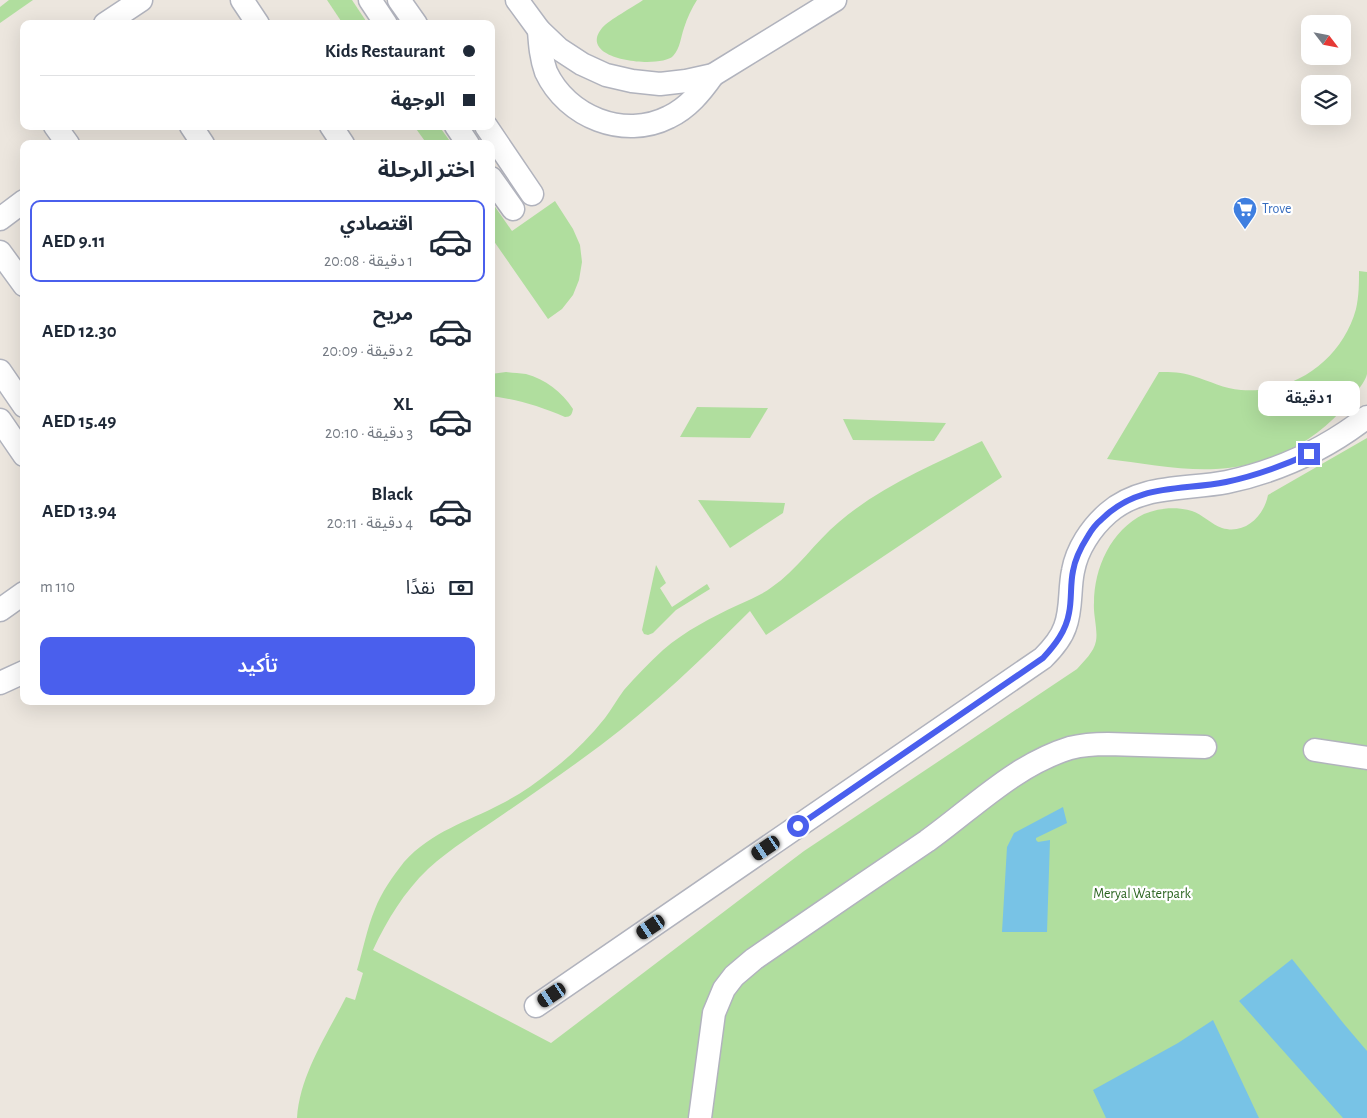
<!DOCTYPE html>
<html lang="ar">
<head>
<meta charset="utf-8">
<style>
  :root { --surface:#fff; --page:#f2f2f3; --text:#1f2937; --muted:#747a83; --line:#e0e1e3; --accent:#4a5fed }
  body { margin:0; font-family:"Alegreya Sans","Noto Sans Arabic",sans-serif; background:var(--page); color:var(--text); direction:rtl; height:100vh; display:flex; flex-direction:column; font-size:19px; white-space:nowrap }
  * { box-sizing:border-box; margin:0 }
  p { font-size:16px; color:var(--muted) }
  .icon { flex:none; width:28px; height:28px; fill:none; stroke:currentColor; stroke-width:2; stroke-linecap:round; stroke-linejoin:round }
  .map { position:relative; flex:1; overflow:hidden; direction:ltr }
  .details { position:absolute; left:20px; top:140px; width:475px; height:565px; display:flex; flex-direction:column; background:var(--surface); border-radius:10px; box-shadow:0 5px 20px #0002; direction:rtl }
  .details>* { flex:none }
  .hud { position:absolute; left:20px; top:20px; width:475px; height:110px; border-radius:10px; box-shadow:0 5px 20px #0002; direction:rtl; display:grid; align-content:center; height:110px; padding:0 20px; background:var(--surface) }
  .needle { width:32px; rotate:122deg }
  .controls { position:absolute; left:1301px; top:15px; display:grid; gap:10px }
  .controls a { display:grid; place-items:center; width:50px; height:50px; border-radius:10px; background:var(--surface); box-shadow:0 5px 20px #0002; font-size:25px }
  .end { position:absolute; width:22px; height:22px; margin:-11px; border:6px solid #4a5fed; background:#fff; box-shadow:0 0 0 2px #fff }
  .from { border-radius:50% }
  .bubble { position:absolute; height:35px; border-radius:10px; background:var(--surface); box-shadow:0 5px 20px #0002; font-size:16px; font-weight:600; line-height:35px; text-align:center; direction:rtl }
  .car { position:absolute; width:15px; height:30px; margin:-15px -8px; border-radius:6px; box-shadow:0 0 4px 1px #0007; background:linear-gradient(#222 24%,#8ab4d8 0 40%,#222 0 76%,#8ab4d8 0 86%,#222 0) }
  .hud b { display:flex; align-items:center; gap:18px; height:48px; font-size:19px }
  .hud b+b { border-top:1px solid var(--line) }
  .hud i { width:12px; height:12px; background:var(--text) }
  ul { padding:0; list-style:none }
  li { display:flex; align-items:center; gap:15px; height:82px; margin:0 10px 8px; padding:0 10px; border:2px solid transparent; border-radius:10px }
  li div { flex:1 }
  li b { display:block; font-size:19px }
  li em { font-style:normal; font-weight:600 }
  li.selected { border-color:var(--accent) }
  li>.icon { width:45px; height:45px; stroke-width:1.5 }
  h2 { padding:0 20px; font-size:22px; line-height:60px }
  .pay { display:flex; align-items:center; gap:12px; height:55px; padding:0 20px; font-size:19px }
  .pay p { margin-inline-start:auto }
  .button { display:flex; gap:10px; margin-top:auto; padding:10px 20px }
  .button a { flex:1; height:58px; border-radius:10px; background:var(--accent); color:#fff; font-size:20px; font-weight:600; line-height:58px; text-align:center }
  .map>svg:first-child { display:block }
</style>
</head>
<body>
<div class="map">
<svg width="1367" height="1118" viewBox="0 0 1367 1118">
  <rect width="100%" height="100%" fill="#ece6de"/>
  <g fill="#b0de9e">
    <path d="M 9,0 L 33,0 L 0,23 L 0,7 Z"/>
    <path d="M 327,0 L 352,0 L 368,24 L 343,24 Z"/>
    <path d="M 643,0 L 697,0 C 692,8 687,18 684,28 C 681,36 680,49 673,56 C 661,69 575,61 602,28 C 609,20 633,7 643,0 Z"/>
    <path d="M 414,126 L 439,126 L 452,144 L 427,144 Z"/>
    <path d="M 491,201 L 512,231 L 555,201 L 573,229 L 580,245 L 582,262 L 579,280 L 573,295 L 562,309 L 548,319 L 491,237 Z"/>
    <path d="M 1359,271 L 1367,272 C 1367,296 1367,320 1367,344 C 1367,353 1367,365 1367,374 C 1365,384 1347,403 1341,411 C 1309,446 1263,467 1216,469 C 1182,471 1141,463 1107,459 L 1159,372 C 1171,372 1182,372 1193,376 C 1210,381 1224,389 1241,390 C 1294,394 1342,360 1356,309 C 1359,296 1359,283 1359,271 Z"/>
    <path d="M 506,372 C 512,373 519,373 526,374 C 545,379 562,392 573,409 C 572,414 571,417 565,417 C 539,406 519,400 491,396 L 491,374 Z"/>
    <path d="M 697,407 L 768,408 L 750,438 L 680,437 Z"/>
    <path d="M 843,419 L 946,423 L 934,441 L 853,440 Z"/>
    <path d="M 1367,438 L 1367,1118 L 297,1118 C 300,1074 327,1035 346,997 L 355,1000 L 363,973 L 357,970 C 363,950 367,928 375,909 C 381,893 393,876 404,862 C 432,831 467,822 501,804 C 519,795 536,783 551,771 C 571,756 589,738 605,718 C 612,709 617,699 624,690 C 636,676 649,663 663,650 C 685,631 712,617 738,605 C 750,599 762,595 772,587 C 797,570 815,542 839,522 C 881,486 933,465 982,441 L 1002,477 L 766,635 L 750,611 C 703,658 654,705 601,745 C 569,769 537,791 505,813 C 479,831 451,848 428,869 C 404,892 387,920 373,950 L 551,1043 L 804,851 L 1077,669 C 1084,661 1094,652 1096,641 C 1098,630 1093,614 1094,603 C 1094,568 1111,530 1144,514 C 1158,508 1176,506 1192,511 C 1202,514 1212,525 1222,528 C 1245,535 1264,516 1268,495 Z"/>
    <path d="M 698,500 L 785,503 L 783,513 L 730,548 Z"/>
    <path d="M 656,565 L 666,583 L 660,588 L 672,607 L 707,584 L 710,589 L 676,610 L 653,633 L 648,635 L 644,634 L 642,630 Z"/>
  </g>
  <g fill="#78c3e6">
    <path d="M 1063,807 L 1067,823 L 1036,838 L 1036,840 L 1038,842 L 1050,840 L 1047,932 L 1002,932 L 1007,847 L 1014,833 Z"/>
    <path d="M 1292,959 L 1344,1024 L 1367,1051 L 1367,1118 L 1343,1118 L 1239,1001 Z"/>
    <path d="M 1213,1020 L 1259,1118 L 1106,1118 L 1093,1090 L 1178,1043 Z"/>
  </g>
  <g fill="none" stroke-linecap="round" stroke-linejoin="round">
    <defs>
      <g id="service">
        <path d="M 242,0 L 258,24"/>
        <path d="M 370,0 L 386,24"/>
        <path d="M 399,0 L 416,24"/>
        <path d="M 517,0 L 539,30 L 559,49 L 582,64 L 606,75 L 632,81 L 660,84 L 686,81 L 713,75 L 835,0"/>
        <path d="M 105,24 L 141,0"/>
        <path d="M 539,30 C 540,45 541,58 546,72 C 567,117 624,140 669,117 C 688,108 701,92 713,75"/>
        <path d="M 55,126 L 68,144"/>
        <path d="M 191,126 L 203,144"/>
        <path d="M 331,126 L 343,144"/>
        <path d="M 456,126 L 468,144"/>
        <path d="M 486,126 L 532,194"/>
        <path d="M 491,178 L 513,209"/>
        <path d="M 0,219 L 24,201"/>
        <path d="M 0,252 L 24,285"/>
        <path d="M 0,371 L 24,406"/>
        <path d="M 0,420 L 24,455"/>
        <path d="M 0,610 L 24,593"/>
        <path d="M 0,683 L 24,672"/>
        <path d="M 1315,750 L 1367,758"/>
        <path d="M 536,1006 L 1043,658 C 1052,649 1061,639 1065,627 C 1072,609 1069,590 1073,571 C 1077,549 1091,528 1108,513 C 1141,484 1186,490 1227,482 C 1278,471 1326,449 1367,417"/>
        <path d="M 700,1118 L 714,1013 L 724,989 L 734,976 L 754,959 C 812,919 869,880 927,841 C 973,808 1015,765 1070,748 C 1082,745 1096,744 1108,744 L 1205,747"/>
      </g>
    </defs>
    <use href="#service" stroke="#b1b3bd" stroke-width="25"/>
    <use href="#service" stroke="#fff" stroke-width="22"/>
  </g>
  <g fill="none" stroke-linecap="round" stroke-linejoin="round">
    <path stroke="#4a5fed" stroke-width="6" d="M 798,826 L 1043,658 C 1055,645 1066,631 1069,613 C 1072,599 1070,585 1073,571 C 1075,559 1081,547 1088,536 C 1092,529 1096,524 1102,519 C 1138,483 1181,491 1226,482 C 1255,476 1282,466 1309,454"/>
  </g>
  <defs>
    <symbol id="supermarket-pin" viewBox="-11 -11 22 30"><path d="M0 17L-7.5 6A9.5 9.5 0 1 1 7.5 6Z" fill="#3f7fe0" stroke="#fff"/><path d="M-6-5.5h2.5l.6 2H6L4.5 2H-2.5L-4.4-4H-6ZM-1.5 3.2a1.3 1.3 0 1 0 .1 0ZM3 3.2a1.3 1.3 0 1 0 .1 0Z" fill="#fff"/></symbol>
  </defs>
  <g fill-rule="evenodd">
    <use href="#supermarket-pin" x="1231" y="195" width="28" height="38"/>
  </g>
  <g text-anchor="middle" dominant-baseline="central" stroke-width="4.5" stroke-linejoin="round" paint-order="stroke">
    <g font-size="14" fill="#366cbe" stroke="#fff" text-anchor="start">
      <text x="1262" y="209">Trove</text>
    </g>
    <g font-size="14" fill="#2a631f" stroke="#fff">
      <text x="1142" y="894">Meryal Waterpark</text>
    </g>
  </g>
</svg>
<div class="controls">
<a><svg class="needle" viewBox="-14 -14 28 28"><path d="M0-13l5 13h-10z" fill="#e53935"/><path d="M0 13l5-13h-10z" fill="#747a83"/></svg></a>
<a><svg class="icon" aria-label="layers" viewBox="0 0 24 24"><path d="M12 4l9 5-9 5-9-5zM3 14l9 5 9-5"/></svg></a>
</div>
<i class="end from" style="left:798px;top:826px"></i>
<i class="end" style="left:1309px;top:454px"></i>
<div class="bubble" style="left:1258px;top:381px;width:102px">1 دقيقة</div>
<i class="car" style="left:766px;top:848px;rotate:236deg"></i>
<i class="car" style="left:651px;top:927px;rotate:236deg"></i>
<i class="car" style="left:552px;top:995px;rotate:236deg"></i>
<div class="hud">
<b><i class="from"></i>Kids Restaurant</b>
<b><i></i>الوجهة</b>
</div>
<section class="details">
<h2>اختر الرحلة</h2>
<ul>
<li class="selected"><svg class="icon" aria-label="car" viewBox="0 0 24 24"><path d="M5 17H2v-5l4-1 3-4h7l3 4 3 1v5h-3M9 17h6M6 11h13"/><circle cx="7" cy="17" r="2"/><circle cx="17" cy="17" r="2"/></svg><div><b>اقتصادي</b><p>1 دقيقة · 20:08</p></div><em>AED 9.11</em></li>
<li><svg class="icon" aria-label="car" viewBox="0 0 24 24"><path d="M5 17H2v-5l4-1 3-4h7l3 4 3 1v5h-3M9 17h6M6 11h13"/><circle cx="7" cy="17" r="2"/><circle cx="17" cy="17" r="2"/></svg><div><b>مريح</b><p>2 دقيقة · 20:09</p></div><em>AED 12.30</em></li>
<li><svg class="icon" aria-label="car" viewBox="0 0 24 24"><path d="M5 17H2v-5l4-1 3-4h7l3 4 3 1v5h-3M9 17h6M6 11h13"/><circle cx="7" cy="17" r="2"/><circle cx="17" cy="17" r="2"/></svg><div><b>XL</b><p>3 دقيقة · 20:10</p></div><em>AED 15.49</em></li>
<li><svg class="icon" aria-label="car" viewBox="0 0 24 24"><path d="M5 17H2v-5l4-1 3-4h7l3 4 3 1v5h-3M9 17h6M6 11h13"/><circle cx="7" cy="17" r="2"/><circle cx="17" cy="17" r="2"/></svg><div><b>Black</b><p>4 دقيقة · 20:11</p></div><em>AED 13.94</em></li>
</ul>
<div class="pay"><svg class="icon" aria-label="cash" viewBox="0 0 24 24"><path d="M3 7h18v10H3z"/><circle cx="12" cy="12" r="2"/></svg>نقدًا<p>110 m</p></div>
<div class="button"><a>تأكيد</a></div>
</section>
</div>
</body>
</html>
